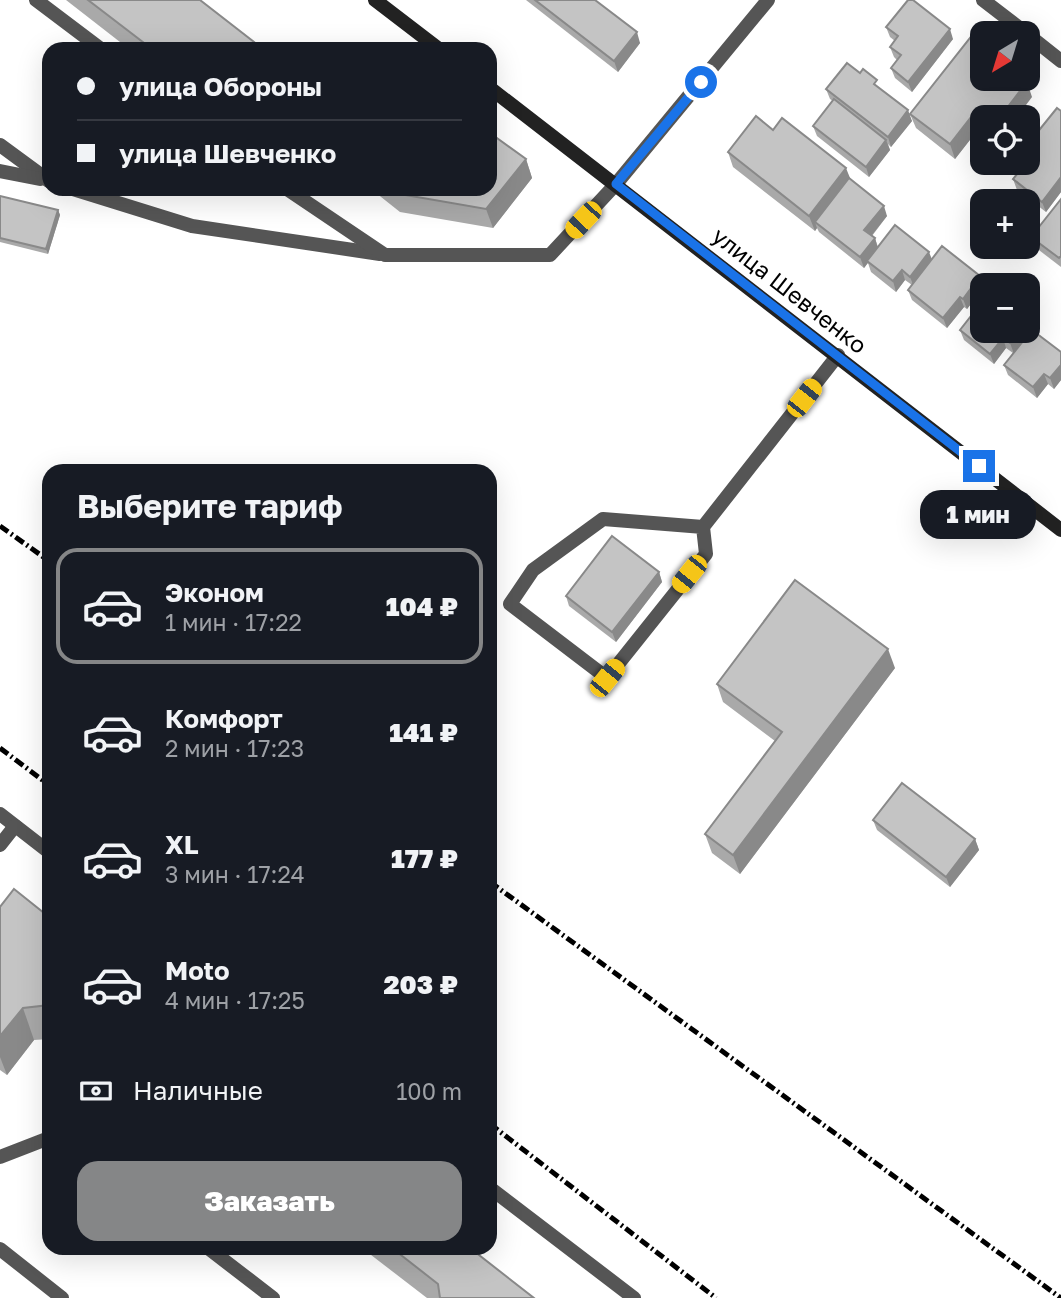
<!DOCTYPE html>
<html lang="ru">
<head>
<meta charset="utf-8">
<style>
  :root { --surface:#171b24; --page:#20242c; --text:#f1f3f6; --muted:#9ea1a6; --line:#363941; --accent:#858687 }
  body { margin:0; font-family:"Golos Text",sans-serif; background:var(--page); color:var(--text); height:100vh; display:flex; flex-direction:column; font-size:26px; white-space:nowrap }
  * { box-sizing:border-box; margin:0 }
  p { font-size:23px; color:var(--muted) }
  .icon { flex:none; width:38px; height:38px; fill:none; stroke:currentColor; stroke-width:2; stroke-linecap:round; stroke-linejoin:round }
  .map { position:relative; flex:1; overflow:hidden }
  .panel { position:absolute; left:42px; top:464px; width:455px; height:791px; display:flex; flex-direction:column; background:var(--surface); border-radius:21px; box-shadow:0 7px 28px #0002 }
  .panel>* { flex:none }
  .top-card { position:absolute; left:42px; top:42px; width:455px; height:154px; border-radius:21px; box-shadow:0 7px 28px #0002; display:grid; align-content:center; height:154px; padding:0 35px; background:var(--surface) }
  .needle { width:46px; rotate:218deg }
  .buttons { position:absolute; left:970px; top:21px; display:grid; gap:14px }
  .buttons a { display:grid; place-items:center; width:70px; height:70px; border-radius:14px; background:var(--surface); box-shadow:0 7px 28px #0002; font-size:35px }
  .end { position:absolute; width:32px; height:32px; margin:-16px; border:9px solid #1a73e8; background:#fff; box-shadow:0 0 0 4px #fff }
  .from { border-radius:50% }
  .bubble { position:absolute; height:49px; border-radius:21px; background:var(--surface); box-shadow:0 7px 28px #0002; font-size:23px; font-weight:800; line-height:49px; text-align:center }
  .car { position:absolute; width:21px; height:42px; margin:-21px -10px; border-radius:9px; box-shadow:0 0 5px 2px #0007; background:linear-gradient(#f5c518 24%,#345 0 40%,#f5c518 0 76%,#345 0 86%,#f5c518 0) }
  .top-card b { display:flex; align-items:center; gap:24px; height:66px; font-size:26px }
  .top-card b+b { border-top:2px solid var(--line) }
  .top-card i { width:18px; height:18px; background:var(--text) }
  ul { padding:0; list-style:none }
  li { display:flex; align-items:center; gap:21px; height:116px; margin:0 14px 10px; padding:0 21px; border:4px solid transparent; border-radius:21px }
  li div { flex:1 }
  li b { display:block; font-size:26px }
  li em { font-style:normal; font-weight:800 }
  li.active { border-color:var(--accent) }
  li>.icon { width:63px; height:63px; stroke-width:1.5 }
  h2 { padding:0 35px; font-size:32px; line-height:84px }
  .pay { display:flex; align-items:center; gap:18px; height:77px; padding:0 35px; font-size:26px }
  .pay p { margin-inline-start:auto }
  .cta { display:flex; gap:14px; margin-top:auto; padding:14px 35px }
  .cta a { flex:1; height:80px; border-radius:21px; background:var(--accent); color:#fff; font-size:28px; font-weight:800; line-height:80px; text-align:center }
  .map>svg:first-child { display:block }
</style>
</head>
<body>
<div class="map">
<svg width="1061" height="1298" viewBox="0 0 1061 1298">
  <rect width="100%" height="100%" fill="#fff"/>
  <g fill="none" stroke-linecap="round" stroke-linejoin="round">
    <g stroke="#555" stroke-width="14">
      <path d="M 36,0 L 101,49"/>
      <path d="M 0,145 L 49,181"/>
      <path d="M 0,171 L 40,179"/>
      <path d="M 73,189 L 192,226 L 380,254"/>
      <path d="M 287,189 L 385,255 L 550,255 L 616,184"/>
      <path d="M 703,527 L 706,554 L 607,678 L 510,604 L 533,570 L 603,519 L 703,527 L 838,355"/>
      <path d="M 0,814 L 49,852"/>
      <path d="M 0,845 L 15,826"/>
      <path d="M 0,1157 L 49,1138"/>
      <path d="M 490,1188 L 634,1298"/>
      <path d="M 208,1248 L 273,1298"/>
      <path d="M 0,1249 L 62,1298"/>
    </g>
    <g stroke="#555" stroke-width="14">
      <path d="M 983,0 L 1026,33"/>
      <path d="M 1027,34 L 1061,61"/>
      <path d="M 616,184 L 768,0"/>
    </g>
    <g stroke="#222" stroke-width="14">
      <path d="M 375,0 L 439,49"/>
      <path d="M 490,88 L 1061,530"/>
    </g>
    <g stroke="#000" stroke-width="5" stroke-dasharray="10 3.5 2 3.5" stroke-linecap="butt">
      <path d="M 0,526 L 49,561"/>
      <path d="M 0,748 L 49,785"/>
      <path d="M 490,882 L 1061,1298"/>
      <path d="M 490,1124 L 716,1298"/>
    </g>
  </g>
  <g fill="#a9a9a9">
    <path d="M 66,0 L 200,0 L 263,49 L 129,49 Z"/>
    <path d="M 526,0 L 595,0 L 640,43 L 618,72 Z"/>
    <path d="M 886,27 L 953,39 L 912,92 L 895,78 L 891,68 L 897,60 L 894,57 L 890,47 L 895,41 L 890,37 Z"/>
    <path d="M 826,89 L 880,89 L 912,121 L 891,147 L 888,144 L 890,150 L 869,177 L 817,136 L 813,126 L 833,101 L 830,99 Z"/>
    <path d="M 1032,97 L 982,117 L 982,129 L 980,127 L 955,159 L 916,128 L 910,114 Z"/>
    <path d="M 1061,111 L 1061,192 L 1046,212 L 1017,190 L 1013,179 L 1028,160 L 1027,145 Z"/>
    <path d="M 773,130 L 850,179 L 887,216 L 872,236 L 875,238 L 878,247 L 932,259 L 980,276 L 984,285 L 982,285 L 982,290 L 967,309 L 964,307 L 947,328 L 912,300 L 908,290 L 912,285 L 905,280 L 896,292 L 871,272 L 868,263 L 864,268 L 819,232 L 817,228 L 815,231 L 733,167 L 728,152 Z"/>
    <path d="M 526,159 L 532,178 L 493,228 L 400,212 L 371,189 L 490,189 Z"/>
    <path d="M 0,196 L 58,210 L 60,215 L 48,254 L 0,242 Z"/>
    <path d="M 1061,199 L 1061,267 L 1035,247 L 1031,237 Z"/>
    <path d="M 960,330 L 1026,331 L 1027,335 L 1061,352 L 1061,380 L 1054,389 L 1048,384 L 1037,398 L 1008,375 L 1004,365 L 1013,353 L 1006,348 L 994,364 L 964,340 Z"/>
    <path d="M 659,572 L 662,582 L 616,642 L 569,606 L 566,596 Z"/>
    <path d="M 895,668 L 740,874 L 712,853 L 705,834 L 775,741 L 723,702 L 717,684 Z"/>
    <path d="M 873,820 L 975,839 L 979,850 L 950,887 L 877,830 Z"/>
    <path d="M 0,907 L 49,917 L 49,1039 L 34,1040 L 7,1075 L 0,1070 Z"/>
    <path d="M 362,1248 L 470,1248 L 534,1298 L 427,1298 Z"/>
  </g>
  <g fill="#898989">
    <path d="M 950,29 L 953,39 L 912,92 L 908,82 Z"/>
    <path d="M 637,32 L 640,43 L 618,72 L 614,61 Z"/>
    <path d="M 1027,82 L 1032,97 L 1017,117 L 1000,117 Z"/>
    <path d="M 908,110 L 912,121 L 891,147 L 888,137 Z"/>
    <path d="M 975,112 L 980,127 L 955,159 L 950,144 Z"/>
    <path d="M 886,140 L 890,150 L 869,177 L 866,167 Z"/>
    <path d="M 526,159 L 532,178 L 493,228 L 486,209 Z"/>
    <path d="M 846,168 L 852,183 L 815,222 L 817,228 L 815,231 L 809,216 Z"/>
    <path d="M 1061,177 L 1061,192 L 1046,212 L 1042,202 Z"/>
    <path d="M 884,206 L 887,216 L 868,240 L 864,230 Z"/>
    <path d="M 58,210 L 60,215 L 48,254 L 46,249 Z"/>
    <path d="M 875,238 L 878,249 L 864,268 L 860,257 Z"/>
    <path d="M 929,252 L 933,262 L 914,287 L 910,277 Z"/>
    <path d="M 902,270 L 905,280 L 896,292 L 893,281 Z"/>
    <path d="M 980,276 L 984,285 L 982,285 L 982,290 L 967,309 L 963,299 Z"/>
    <path d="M 960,297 L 964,307 L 947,328 L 943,318 Z"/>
    <path d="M 1020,331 L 1026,331 L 1028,336 L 1014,354 L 1010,343 Z"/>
    <path d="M 1003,338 L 1006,348 L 994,364 L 990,354 Z"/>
    <path d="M 1061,365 L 1061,380 L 1054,389 L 1050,378 Z"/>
    <path d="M 1044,374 L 1048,384 L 1037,398 L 1033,387 Z"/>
    <path d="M 659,572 L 662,582 L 616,642 L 612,632 Z"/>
    <path d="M 888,649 L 895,668 L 740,874 L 733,855 Z"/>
    <path d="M 975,839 L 979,850 L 950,887 L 946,877 Z"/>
    <path d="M 23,1008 L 34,1040 L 7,1075 L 0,1057 L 0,1036 Z"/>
  </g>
  <g fill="#c4c4c4" stroke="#898989" stroke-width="2">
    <path d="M 88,0 L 200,0 L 263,49 L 152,49 Z"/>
    <path d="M 535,0 L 595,0 L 637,32 L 614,61 Z"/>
    <path d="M 908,0 L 913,0 L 950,29 L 908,82 L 891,68 L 901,55 L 890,47 L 898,36 L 886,27 Z"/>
    <path d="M 970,38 L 982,47 L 982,79 L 1023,79 L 1027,82 L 1000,117 L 982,118 L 975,112 L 950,144 L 910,114 Z"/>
    <path d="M 847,63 L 860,73 L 863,69 L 877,80 L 874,84 L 908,110 L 888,137 L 826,89 Z"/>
    <path d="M 834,99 L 886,140 L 866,167 L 813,126 Z"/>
    <path d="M 1057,108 L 1061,111 L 1061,177 L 1042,202 L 1013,179 L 1026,163 L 1027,163 L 1027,161 L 1031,156 L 1027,152 L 1027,145 Z"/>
    <path d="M 756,116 L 773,130 L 782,118 L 846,168 L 809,216 L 728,152 Z"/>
    <path d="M 490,133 L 526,159 L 486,209 L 394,193 L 388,189 L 490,189 Z"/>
    <path d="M 849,178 L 884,206 L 864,230 L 875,238 L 860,257 L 815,222 Z"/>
    <path d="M 0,196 L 58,210 L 46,249 L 0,238 Z"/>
    <path d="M 1061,199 L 1061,256 L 1059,258 L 1031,237 Z"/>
    <path d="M 895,225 L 929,252 L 910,277 L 902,270 L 893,281 L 867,261 Z"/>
    <path d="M 942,246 L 980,276 L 963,299 L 960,297 L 943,318 L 908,290 Z"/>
    <path d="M 982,302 L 982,331 L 1020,331 L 1010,343 L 1003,338 L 990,354 L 960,330 Z"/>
    <path d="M 1032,330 L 1061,352 L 1061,365 L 1050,378 L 1044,374 L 1033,387 L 1004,365 Z"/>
    <path d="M 612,536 L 659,572 L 612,632 L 566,596 Z"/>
    <path d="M 795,580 L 888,649 L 733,855 L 705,834 L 782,732 L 717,684 Z"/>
    <path d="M 902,783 L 975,839 L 946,877 L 873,820 Z"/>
    <path d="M 14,889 L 49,917 L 49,1005 L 23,1008 L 0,1036 L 0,907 Z"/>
    <path d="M 392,1248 L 470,1248 L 534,1298 L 440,1298 L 438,1284 Z"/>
  </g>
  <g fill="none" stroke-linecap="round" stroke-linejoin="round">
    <path stroke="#1a73e8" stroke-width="9" d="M 701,82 L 616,184 L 979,466"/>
  </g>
  <g text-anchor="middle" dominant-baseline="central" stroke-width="5" stroke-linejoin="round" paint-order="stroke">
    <g font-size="23" fill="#000" stroke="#fff">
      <text transform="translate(790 290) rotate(38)">улица Шевченко</text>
    </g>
  </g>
</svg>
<div class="buttons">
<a><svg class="needle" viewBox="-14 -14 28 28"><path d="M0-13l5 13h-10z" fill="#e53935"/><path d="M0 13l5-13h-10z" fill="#9ea1a6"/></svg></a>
<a><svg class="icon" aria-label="locate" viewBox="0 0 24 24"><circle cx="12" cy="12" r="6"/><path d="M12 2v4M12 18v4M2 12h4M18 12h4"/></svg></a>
<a>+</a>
<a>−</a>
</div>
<i class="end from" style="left:701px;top:82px"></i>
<i class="end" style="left:979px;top:466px"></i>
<div class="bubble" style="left:920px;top:490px;width:116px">1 мин</div>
<i class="car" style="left:583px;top:220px;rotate:223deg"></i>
<i class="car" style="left:804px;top:398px;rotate:38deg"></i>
<i class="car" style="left:689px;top:574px;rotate:219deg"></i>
<i class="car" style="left:607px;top:678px;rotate:39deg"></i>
<div class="top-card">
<b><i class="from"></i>улица Обороны</b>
<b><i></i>улица Шевченко</b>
</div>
<section class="panel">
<h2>Выберите тариф</h2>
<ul>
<li class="active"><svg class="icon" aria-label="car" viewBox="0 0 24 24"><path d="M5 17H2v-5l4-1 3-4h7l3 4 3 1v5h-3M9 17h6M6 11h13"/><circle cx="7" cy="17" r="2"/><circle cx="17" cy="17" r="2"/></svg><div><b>Эконом</b><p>1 мин · 17:22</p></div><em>104 ₽</em></li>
<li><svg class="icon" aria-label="car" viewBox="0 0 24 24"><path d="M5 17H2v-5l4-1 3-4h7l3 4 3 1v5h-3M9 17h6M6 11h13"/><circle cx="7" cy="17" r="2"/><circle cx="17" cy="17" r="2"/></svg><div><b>Комфорт</b><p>2 мин · 17:23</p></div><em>141 ₽</em></li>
<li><svg class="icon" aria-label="car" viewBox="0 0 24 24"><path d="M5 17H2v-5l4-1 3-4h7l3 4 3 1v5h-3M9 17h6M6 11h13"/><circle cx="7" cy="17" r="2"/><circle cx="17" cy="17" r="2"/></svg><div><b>XL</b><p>3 мин · 17:24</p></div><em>177 ₽</em></li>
<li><svg class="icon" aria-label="car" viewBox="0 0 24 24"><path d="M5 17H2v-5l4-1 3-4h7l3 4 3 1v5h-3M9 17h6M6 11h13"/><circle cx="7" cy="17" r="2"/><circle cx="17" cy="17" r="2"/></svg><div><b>Moto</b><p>4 мин · 17:25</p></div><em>203 ₽</em></li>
</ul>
<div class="pay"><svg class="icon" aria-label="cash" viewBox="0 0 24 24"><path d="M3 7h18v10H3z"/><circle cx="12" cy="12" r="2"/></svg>Наличные<p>100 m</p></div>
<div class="cta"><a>Заказать</a></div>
</section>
</div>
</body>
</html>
